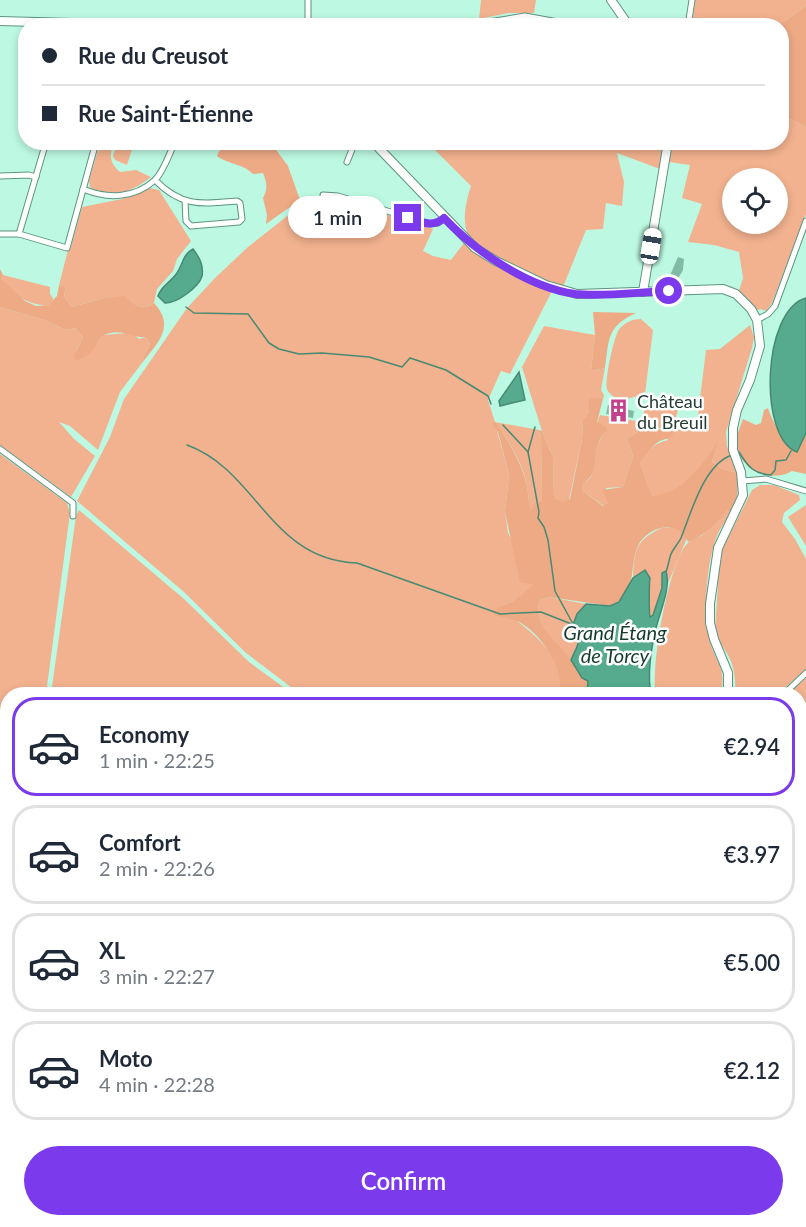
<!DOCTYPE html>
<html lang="en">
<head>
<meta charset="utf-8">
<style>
  :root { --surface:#fff; --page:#f2f2f3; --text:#1f2937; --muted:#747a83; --line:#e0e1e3; --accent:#7c3aed }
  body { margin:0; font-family:Lato,sans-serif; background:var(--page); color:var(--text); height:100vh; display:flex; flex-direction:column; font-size:22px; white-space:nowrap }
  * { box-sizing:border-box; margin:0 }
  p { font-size:20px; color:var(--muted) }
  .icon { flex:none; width:33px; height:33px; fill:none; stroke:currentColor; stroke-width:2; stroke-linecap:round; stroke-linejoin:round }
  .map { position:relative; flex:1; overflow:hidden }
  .panel { position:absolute; left:0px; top:687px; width:807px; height:540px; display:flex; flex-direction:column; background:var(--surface); border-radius:24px 24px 0 0; box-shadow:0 3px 9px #0003 }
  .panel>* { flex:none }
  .top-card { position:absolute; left:18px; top:18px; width:771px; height:132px; border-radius:24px; box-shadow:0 3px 9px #0003; display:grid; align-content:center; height:132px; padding:0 24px; background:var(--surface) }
  .buttons { position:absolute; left:722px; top:168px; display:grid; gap:12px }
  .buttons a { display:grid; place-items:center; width:66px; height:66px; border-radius:50%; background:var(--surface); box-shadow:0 3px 9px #0003; font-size:30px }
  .end { position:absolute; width:27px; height:27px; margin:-14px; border:8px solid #7c3aed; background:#fff; box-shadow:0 0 0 3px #fff }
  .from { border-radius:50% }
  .bubble { position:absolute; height:42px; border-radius:21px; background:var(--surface); box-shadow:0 3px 9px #0003; font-size:20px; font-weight:600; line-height:42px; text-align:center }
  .car { position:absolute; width:18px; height:36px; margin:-18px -9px; border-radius:8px; box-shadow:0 0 4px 2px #0007; background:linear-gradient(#fff 24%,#345 0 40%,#fff 0 76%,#345 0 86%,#fff 0) }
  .top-card b { display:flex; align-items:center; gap:21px; height:57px; font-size:22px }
  .top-card b+b { border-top:2px solid var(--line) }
  .top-card i { width:15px; height:15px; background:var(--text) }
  ul { padding:10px 0 0; list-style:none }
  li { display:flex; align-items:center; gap:18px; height:99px; margin:0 12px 9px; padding:0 12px; border:3px solid var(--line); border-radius:24px }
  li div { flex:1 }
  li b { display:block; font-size:22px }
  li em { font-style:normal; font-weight:600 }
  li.selected { border-color:var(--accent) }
  li>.icon { width:54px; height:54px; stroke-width:1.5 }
  .primary-button { display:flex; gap:12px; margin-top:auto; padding:12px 24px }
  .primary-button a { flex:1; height:69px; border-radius:36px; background:var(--accent); color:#fff; font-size:24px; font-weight:600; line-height:69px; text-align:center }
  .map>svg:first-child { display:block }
</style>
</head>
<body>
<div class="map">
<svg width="806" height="1227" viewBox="0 0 806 1227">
  <rect width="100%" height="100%" fill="#bdf9e2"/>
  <g fill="#f2b28f" fill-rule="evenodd">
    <path d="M 481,0 L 536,0 L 534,13 L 508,13 L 479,19 Z"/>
    <path d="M 695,0 L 806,0 L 806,6 L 779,25 L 692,26 Z"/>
    <path d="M 782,115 L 806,127 L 806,214 L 772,303 L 766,311 L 760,309 L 756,311 L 739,291 L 743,278 L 739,252 L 714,245 L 688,242 L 702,204 L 682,198 L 690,165 L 669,162 L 673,143 L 782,142 ZM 732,178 L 777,178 L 777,224 L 732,224 Z"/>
    <path d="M 100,143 L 113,143 C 110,157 109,162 120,172 L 136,170 L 151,177 C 134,191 110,201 90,187 L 89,180 Z"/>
    <path d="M 117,143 L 134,143 L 127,165 L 115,160 L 113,156 Z"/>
    <path d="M 428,143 L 664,143 L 660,169 L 617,153 L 624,182 L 622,206 L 606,203 L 603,229 L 586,230 L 563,287 C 540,280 486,258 471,240 C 460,225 466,201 471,186 Z"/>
    <path d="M 149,188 L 159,190 L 191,241 L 177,259 L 173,271 L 157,289 L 154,303 C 143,312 133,305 125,297 L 104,298 L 72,307 L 64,296 L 66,287 L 59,285 L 68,250 L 70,250 L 82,207 L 122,199 Z"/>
    <path d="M 323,198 L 334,198 L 433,229 L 423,251 L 433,256 L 451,260 L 464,243 C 490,265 520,280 552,291 L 510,374 L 501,371 L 488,400 L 495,422 L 539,430 L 541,438 L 542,501 L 531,511 C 528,502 529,495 527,487 C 524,465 508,440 495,423 L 509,475 L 505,512 L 508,533 L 535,585 L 513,601 L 498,607 C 525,627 570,656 559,694 L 300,694 L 246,653 L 184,592 L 77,501 L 110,437 L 124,399 L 187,308 L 216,277 L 248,247 L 291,213 L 306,204 Z"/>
    <path d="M 3,275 L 50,287 L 50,294 L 54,300 L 49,305 C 28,306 14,295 1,279 Z"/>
    <path d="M 0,307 L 44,320 L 66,330 L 75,328 L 83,337 L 77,350 L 80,359 L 92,350 L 97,340 L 103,335 L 127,333 L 133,334 L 139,339 L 146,337 L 150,344 L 139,367 L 120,392 L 98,450 L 70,426 L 59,422 L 74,439 L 95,456 L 71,497 L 0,445 Z"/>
    <path d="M 641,319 L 653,330 L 645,394 L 623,400 C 616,398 610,396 607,389 C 604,382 614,334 620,328 C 626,322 633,319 641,319 Z"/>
    <path d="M 750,325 L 754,337 L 752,348 L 726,432 L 727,446 L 737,473 L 723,469 L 712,462 L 717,443 C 703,465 680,496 652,497 L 640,464 C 644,453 656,442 668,440 L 661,428 L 644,427 L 627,439 L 633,456 L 623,487 L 606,488 L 608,503 L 604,506 L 583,491 L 581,486 L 591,477 L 598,444 L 607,427 L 597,423 L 600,415 L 642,422 L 645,407 L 678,410 L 675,420 L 697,423 L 706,350 L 720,349 Z"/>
    <path d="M 544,326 L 595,335 L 591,371 L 605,368 L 601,390 L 604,395 L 603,399 L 589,399 L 589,411 L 583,420 L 582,439 L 569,500 L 563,503 L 554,498 L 553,457 L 542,431 L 522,367 Z"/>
    <path d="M 0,454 L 67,503 L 70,513 L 46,694 L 8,694 L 7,826 L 0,840 Z"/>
    <path d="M 760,485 L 774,485 L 799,495 L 800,500 L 784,513 L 782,522 L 795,539 L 806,559 L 806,669 L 778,694 L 736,694 C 735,682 735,668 729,657 C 724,647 718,642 715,631 L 720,554 L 752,490 Z"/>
    <path d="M 806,505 L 806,546 L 788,517 Z"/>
    <path d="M 727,509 L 731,512 C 727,520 720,528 717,536 C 706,564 703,613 710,642 C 717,665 726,666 721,694 L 656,694 C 650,669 669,558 689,542 C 692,539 697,538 701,536 C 711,528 720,520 727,509 Z"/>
    <path d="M 79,510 L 184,599 L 249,662 L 293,694 L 51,694 L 76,516 Z"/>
    <path d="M 662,528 L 678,528 L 685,532 L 687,538 L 667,586 L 667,574 L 663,573 L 662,588 L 653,615 L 650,617 C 649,615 649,581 650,578 L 645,570 L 633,578 C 634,551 636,539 662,528 Z"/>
    <path d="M 549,597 L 586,604 L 577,614 L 578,651 L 571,660 C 558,645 530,622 540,600 Z"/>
    <path d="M 806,677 L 806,723 L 800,723 L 800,694 L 788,694 Z"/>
    <path d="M 806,732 L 806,908 L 803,913 L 806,915 L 806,930 L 800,927 L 800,742 L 804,740 Z"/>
    <path d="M 7,841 L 7,917 L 0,911 L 0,856 Z"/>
    <path d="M 0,932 L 7,935 L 7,1075 L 0,1070 Z"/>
    <path d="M 800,947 L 806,951 L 806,1003 L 800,1004 Z"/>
    <path d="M 800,1127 L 806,1129 L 806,1227 L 570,1227 L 577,1220 L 800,1220 Z"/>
    <path d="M 0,1147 L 7,1147 L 8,1220 L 154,1220 L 147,1227 L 0,1227 Z"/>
    <path d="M 163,1220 L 260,1220 L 262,1227 L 164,1227 Z"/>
    <path d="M 395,1220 L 459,1220 L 460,1227 L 393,1227 Z"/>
  </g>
  <g fill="#edaa85">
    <path d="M 806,6 L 806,127 L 782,115 L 782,26 L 779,25 Z"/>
    <path d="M 238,142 L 271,143 L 288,166 L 300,200 L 266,224 L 267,215 L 263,198 C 268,189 267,183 263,173 L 253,174 C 244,164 227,164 217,156 L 219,151 Z"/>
    <path d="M 0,269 L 3,275 L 1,279 L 25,301 L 36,306 L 49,305 L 57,296 L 59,285 L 66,287 L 64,296 L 72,307 L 104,298 L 125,296 C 133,305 143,312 154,303 C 177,328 156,344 139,367 L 150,344 L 146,337 C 134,339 121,327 104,335 C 97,339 97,344 93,350 C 89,354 82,358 77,361 L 74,357 L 83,337 L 75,328 L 66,330 L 44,320 L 0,307 Z"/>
    <path d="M 593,312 L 636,313 C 607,326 609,339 605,368 L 591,371 L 595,335 Z"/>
    <path d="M 589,398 L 603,399 L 597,422 L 607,427 L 607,431 C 593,441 598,462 591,476 C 589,479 584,482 582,486 L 583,491 L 603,506 L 608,503 L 602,490 L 623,487 L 633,456 L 627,439 L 644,427 L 672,431 L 673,435 C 668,439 665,439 660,441 C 653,445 643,457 640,464 L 652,496 C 680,496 704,463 718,441 L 712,462 L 723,469 L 737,473 C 738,488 739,499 731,512 L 727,510 C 716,525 705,535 688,542 C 680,519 647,526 638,546 C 628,569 639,593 610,606 L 549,597 L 540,600 C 530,624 560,644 572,661 C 576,667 578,673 582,678 L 588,680 L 587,694 L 559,694 C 566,669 540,632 517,621 C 510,618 501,617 494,615 L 498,607 L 513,601 L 534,585 L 520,582 L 505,512 L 509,475 L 498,432 L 492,424 L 495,422 C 508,440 523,465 527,487 C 529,495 528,502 531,510 L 536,504 L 542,501 L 541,438 L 539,430 L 542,431 L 553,457 L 554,498 L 563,502 L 570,499 L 582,439 L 583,420 L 589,411 Z"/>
    <path d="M 768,408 C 771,420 779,429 783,440 L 804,436 L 806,433 L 806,474 L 792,471 C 768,485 734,467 737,437 C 738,431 741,425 743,419 L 756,425 L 761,423 L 764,410 Z"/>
    <path d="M 459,1220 L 577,1220 L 570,1227 L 460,1227 Z"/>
  </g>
  <g fill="#56ab8f" stroke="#478a74" stroke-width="1.5">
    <path d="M 193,249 C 199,257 204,265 202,276 C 199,287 176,304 165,303 L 158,296 C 161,286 171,282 177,273 C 183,264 183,254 193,249 Z"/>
    <path d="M 806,298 L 806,433 L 797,452 C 758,438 762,310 806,298 Z"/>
    <path d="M 519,372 L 525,400 L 500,406 L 499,401 Z"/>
    <path d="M 645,570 L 650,578 C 649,581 649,615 650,617 L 653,615 L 662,588 L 662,573 L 666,571 C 671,589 660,611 656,628 C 651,649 647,673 651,694 L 587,694 L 588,681 L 582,678 L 571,660 C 578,643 582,645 573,625 L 577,614 L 586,604 L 610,606 L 619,602 L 633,578 Z"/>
    <path d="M 274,1220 L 392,1220 L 390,1227 L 280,1227 Z"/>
  </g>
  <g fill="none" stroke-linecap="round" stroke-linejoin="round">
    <g stroke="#478a74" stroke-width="1.5">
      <path d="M 186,307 L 194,313 L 248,314 L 269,343 L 279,349 L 299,354 L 322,353 L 369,357 L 402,367 L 410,358 L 446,370 L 488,396 L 491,404"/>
      <path d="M 503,425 L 528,452 L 539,512 L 538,518 L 544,527 L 548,540 L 555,591 L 573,624"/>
      <path d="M 187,445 C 257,470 270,560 357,563 L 500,614 L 541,612 L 574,625"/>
      <path d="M 528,452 L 535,427"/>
      <path d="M 737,453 L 739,452 C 748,467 754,474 771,475 L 775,470 L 776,461 L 786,460 L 791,451"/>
      <path d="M 666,572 C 668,567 669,559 671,554 C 673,549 678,544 681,538 C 691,513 704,464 732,455"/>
      <path d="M 800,809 L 806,804"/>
      <path d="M 0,917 L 8,922"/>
      <path d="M 800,979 L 806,982"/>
      <path d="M 733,1220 L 737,1227"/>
    </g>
  </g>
  <g fill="#81bba5">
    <path d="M 678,257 L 684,259 L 683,270 L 675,284 L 668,280 Z"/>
    <path d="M 608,405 L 634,411 L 633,418 L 606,414 Z"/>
  </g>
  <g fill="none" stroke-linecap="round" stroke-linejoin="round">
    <defs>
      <g id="street">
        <path d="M 308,25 L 308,0"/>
        <path d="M 278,26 L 338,26"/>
        <path d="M 464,26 L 525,16 L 580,26"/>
        <path d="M 688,26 L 692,0"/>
        <path d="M 347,162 L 355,142"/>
        <path d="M 0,176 L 29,175 L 36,177"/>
        <path d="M 155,180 C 182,208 203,204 237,201 L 240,203 L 242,219 L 239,222 L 191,226 L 186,221 L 185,201"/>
        <path d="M 83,189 C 107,199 134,199 155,180 C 164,171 169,154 175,142"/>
        <path d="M 323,195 L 338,196 L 430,224 L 438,223 L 444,218"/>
        <path d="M 0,234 L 19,234 L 67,248 L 96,142"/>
        <path d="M 19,234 L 46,142"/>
        <path d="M 757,320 L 768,314 L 775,306 L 806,221"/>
        <path d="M 0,449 L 73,503 L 73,516"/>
        <path d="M 743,481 L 766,479 L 806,491"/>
        <path d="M 784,694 L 806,673"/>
        <path d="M 0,1073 L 8,1079"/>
        <path d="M 0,1144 L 8,1144"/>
        <path d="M 160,1220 L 161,1227"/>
      </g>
      <g id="secondary">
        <path d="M 611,0 L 629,26"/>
        <path d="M 0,21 L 180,26"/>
        <path d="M 373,142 L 475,248 L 496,261 L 546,285 L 577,294 L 723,289 L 736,294 L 751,309 L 757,320 L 760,346 L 750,380 L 737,410 L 733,428 L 733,450 L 741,472 L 743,495 L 718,548 L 710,604 L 710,623 L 714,639 L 728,673 L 728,694"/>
        <path d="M 643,292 L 668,142"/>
        <path d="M 800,728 L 806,728"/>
      </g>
    </defs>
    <use href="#street" stroke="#5c9581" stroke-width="7"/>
    <use href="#secondary" stroke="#5c9581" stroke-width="10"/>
    <use href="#street" stroke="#fff" stroke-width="5"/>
    <use href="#secondary" stroke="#fff" stroke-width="8"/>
  </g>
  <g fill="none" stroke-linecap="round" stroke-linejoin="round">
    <path stroke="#7c3aed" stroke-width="8" d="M 408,218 C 421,222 433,228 444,218 C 476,252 528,287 575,294 C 605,297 638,292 669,291"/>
  </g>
  <defs>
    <symbol id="building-bare" viewBox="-9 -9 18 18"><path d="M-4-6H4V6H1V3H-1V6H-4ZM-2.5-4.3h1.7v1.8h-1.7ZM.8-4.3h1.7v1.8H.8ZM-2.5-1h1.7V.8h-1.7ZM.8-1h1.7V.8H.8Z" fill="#c4428b" stroke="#fff" stroke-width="2.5" paint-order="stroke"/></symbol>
  </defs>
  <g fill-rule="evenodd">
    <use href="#building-bare" x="602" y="394" width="33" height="33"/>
  </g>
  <g text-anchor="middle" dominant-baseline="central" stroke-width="5" stroke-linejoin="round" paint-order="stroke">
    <g font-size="18" fill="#243c34" stroke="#fff" text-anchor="start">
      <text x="637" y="401">Château<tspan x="637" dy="21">du Breuil</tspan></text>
    </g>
    <g font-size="20" font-style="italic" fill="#143b2f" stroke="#fff">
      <text x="615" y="632">Grand Étang<tspan x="615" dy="23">de Torcy</tspan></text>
    </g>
  </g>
</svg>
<div class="buttons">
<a><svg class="icon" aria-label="locate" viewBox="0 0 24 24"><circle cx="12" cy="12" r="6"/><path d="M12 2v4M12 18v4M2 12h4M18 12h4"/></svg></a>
</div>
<i class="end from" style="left:669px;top:291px"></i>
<i class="end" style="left:408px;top:218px"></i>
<div class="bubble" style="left:288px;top:196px;width:99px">1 min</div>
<i class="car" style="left:651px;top:246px;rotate:9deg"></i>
<div class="top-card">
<b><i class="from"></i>Rue du Creusot</b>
<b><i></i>Rue Saint-Étienne</b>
</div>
<section class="panel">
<ul>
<li class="selected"><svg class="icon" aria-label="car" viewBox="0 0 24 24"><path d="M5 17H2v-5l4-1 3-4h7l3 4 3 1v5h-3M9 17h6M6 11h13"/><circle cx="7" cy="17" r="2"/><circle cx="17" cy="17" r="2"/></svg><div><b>Economy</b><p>1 min · 22:25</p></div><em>€2.94</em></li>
<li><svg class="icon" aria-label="car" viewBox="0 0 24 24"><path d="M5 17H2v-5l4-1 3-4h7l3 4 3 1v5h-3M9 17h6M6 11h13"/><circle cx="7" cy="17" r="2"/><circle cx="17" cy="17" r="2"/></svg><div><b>Comfort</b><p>2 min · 22:26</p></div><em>€3.97</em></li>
<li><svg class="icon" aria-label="car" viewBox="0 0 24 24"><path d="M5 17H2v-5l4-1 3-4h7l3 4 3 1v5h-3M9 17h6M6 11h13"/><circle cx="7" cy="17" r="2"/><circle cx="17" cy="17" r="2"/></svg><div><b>XL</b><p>3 min · 22:27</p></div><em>€5.00</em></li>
<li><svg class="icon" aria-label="car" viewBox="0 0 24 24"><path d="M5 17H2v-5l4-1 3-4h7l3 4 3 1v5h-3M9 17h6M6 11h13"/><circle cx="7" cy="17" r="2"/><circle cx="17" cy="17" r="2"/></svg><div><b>Moto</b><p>4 min · 22:28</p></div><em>€2.12</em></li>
</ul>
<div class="primary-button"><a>Confirm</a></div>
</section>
</div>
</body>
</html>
